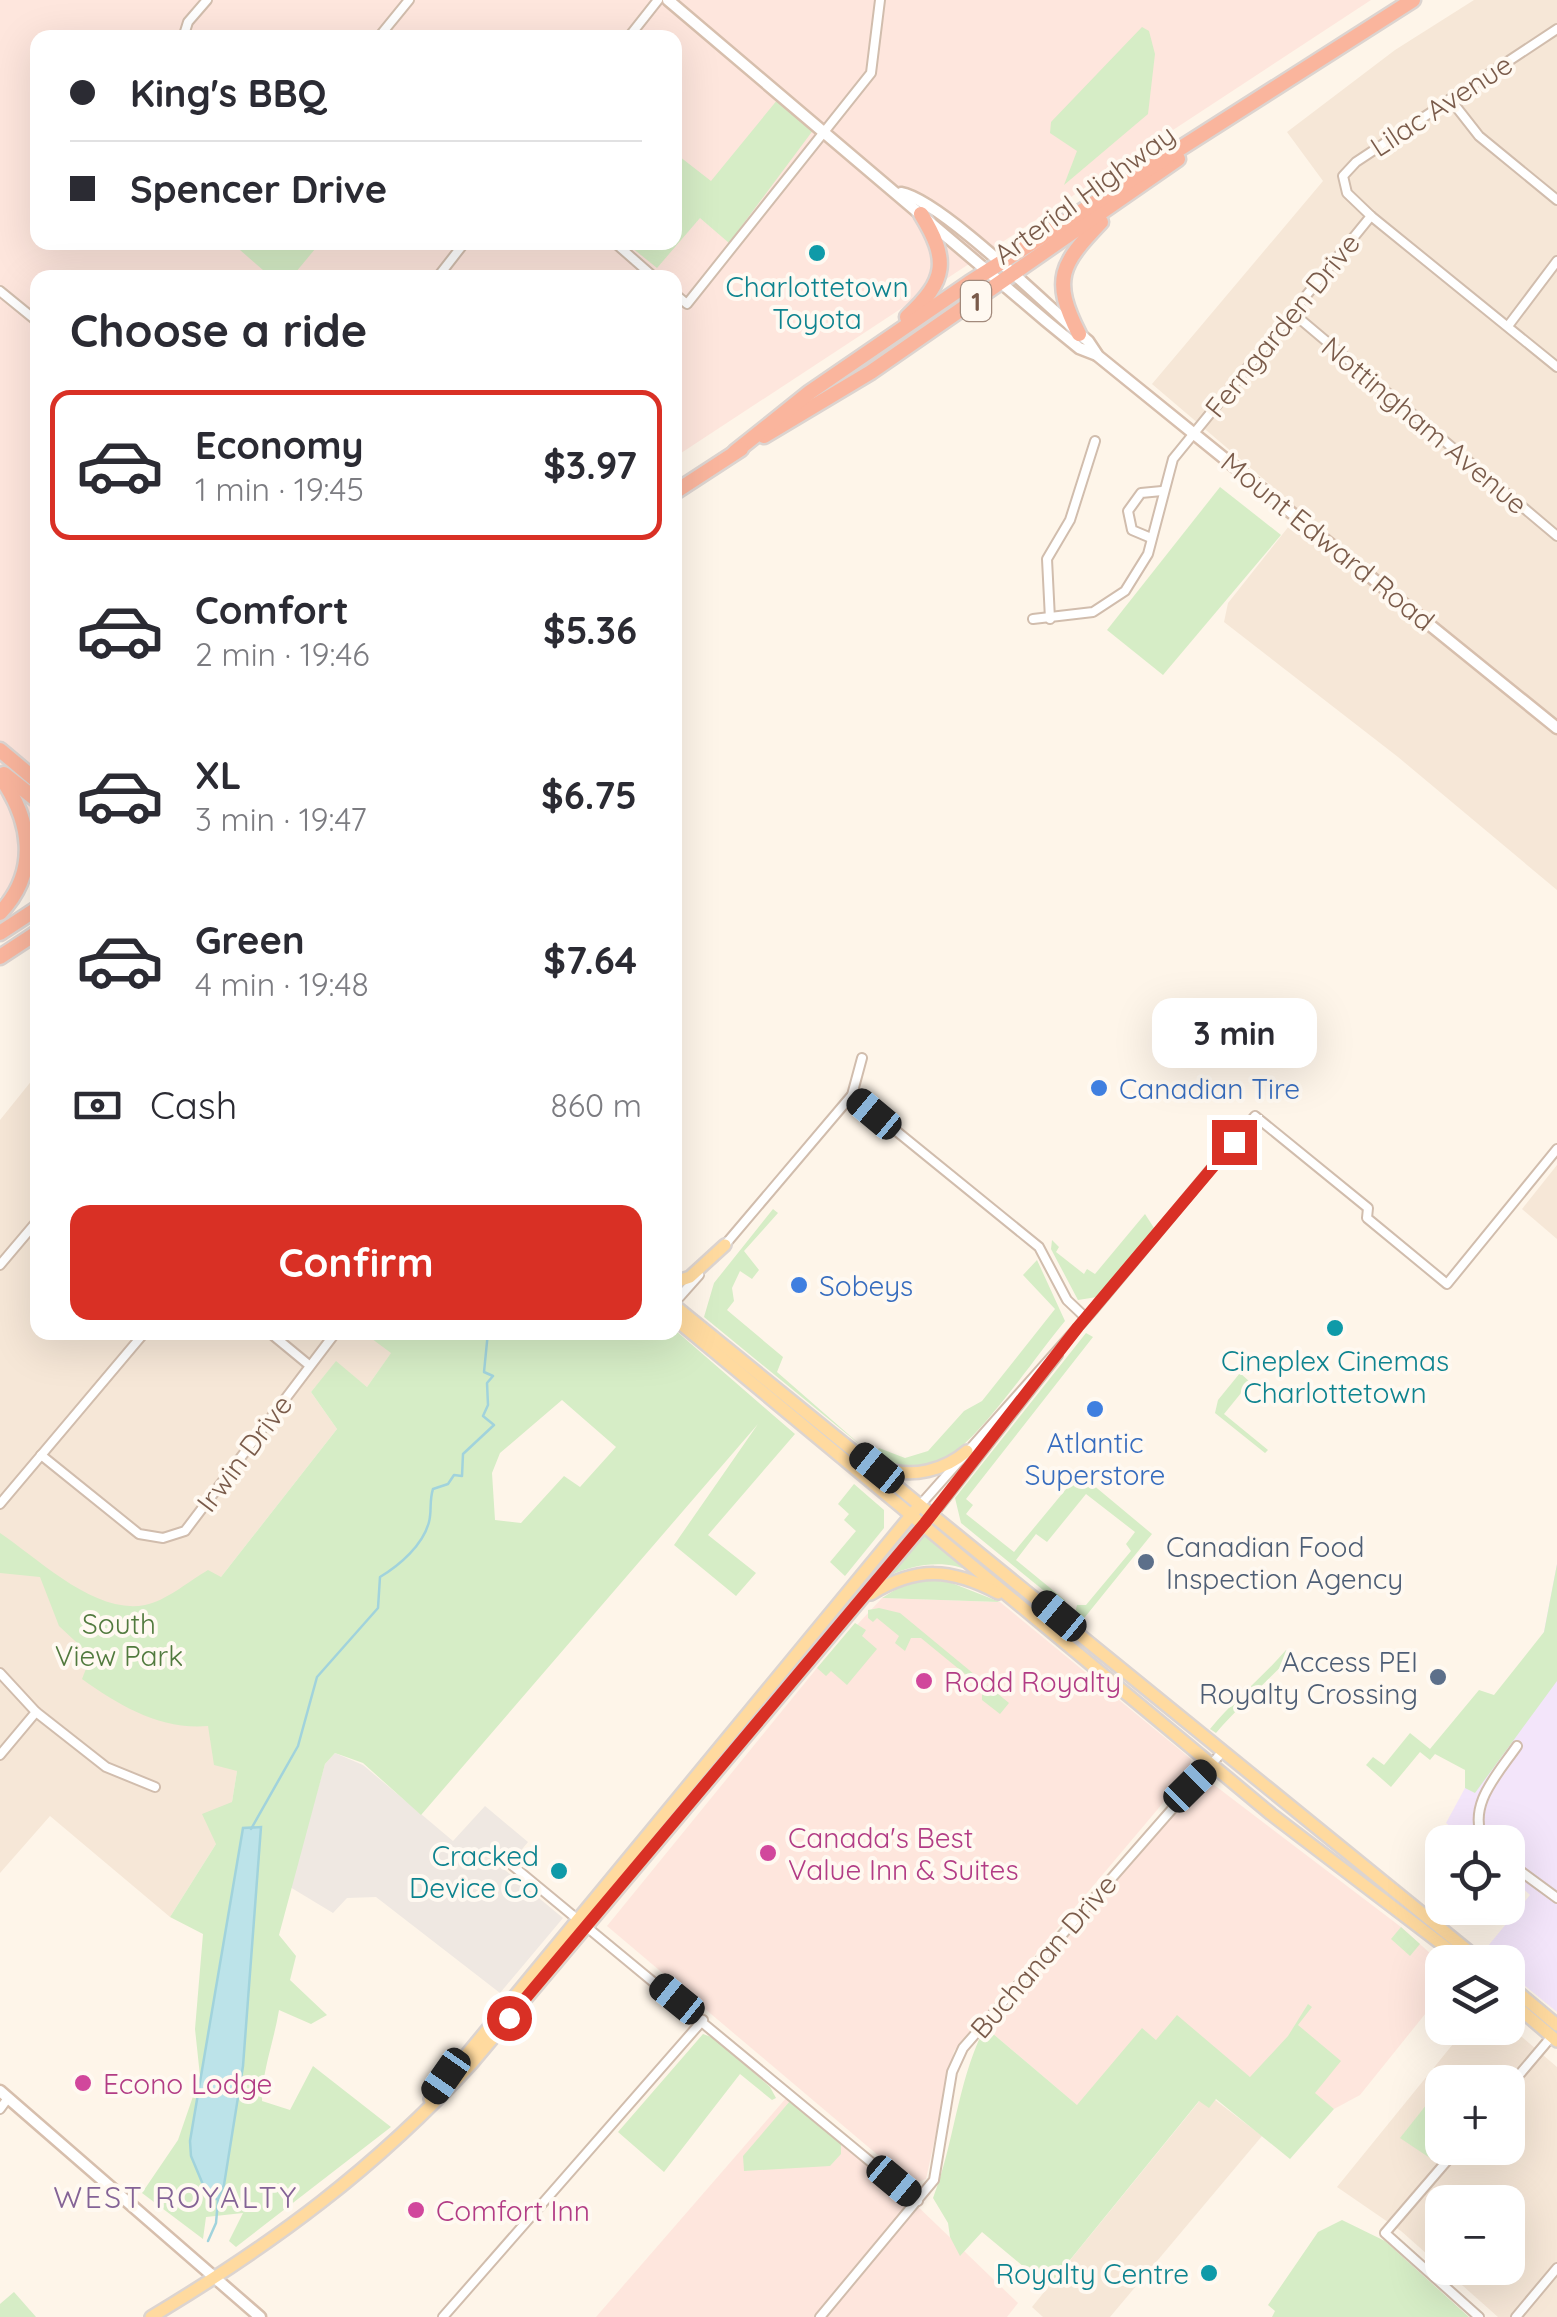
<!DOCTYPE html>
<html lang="en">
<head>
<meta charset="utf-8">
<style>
  :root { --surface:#fff; --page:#f7f7f7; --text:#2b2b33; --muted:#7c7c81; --line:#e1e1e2; --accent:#d93025 }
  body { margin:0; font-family:Quicksand,sans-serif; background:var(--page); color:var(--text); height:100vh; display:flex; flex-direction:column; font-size:38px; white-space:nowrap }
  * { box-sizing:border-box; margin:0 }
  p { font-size:32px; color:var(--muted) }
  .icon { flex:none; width:55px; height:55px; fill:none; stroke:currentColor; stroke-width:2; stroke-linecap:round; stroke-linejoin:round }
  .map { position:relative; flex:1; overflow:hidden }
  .panel { position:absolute; left:30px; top:270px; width:652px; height:1070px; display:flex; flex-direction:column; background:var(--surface); border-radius:20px; box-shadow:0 10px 40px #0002 }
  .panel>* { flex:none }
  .hud { position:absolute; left:30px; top:30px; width:652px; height:220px; border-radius:20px; box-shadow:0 10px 40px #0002; display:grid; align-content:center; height:220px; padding:0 40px; background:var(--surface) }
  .controls { position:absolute; left:1425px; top:1825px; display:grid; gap:20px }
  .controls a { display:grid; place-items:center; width:100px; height:100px; border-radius:20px; background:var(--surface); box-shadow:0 10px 40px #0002; font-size:50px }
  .end { position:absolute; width:45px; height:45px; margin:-22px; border:12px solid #d93025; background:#fff; box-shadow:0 0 0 5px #fff }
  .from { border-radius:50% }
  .bubble { position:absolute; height:70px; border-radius:20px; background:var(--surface); box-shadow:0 10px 40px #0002; font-size:32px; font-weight:700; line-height:70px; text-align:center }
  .car { position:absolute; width:30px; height:60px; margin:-30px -15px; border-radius:12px; box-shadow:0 0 8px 2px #0007; background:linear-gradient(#222 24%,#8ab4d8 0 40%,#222 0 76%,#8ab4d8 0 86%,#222 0) }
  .hud b { display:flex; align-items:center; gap:35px; height:95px; font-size:38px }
  .hud b+b { border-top:2px solid var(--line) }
  .hud i { width:25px; height:25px; background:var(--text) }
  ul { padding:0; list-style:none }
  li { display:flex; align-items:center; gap:30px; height:150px; margin:0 20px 15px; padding:0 20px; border:5px solid transparent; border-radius:20px }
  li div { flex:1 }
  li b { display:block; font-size:38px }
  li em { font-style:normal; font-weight:700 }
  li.selected { border-color:var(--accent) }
  li>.icon { width:90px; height:90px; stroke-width:1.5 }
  h2 { padding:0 40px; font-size:45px; line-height:120px }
  .pay { display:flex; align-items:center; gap:25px; height:110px; padding:0 40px; font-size:38px }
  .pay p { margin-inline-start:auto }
  .cta { display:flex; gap:20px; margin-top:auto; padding:20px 40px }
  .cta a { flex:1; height:115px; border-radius:20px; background:var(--accent); color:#fff; font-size:40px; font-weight:700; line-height:115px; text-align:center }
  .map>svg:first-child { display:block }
</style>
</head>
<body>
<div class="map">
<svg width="1557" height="2317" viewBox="0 0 1557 2317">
  <rect width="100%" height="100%" fill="#fef5e9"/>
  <g fill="#f6e7d7" fill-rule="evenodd">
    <path d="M 1474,0 L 1557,0 L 1557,890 L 1398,757 L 1224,622 L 1228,603 L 1301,511 L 1152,384 L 1323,181 L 1287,132 L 1395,50 Z"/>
    <path d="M 37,1074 L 38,1332 L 364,1333 L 392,1352 L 367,1387 L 336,1362 L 311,1392 L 337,1429 L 221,1577 L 208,1726 L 237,1771 L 232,1802 L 216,1844 L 170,1917 L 50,1816 L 0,1873 L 0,1120 Z"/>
    <path d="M 1557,1165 L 1557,1239 L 1522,1209 Z"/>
    <path d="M 1508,2025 L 1557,2067 L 1557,2317 L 1498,2317 L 1401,2231 L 1337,2187 L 1466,2028 ZM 1442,2082 L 1508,2082 L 1508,2148 L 1442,2148 ZM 1442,2202 L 1508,2202 L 1508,2268 L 1442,2268 Z"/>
    <path d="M 1206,2093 L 1262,2136 L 1110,2317 L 1043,2317 L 1032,2307 Z"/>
  </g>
  <g fill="#fee6dd" fill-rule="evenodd">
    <path d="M 0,0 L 1371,0 L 675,457 L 675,278 L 38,278 L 37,873 L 0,897 ZM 38,38 L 675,38 L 675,242 L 38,242 Z"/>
    <path d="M 882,1598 L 1000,1602 L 1191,1759 L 1189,1772 L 954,2051 L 926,2179 L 912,2184 L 607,1926 L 817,1668 Z"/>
    <path d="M 1205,1778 L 1401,1927 L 1442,1964 L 1442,1993 L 1360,2095 L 1334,2109 L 1315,2094 L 1250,2077 L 1239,2069 L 1156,2040 L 1142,2029 L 1078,2106 L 985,2027 Z"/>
    <path d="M 787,2097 L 910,2199 L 1018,2303 L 1007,2317 L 596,2317 Z"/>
  </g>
  <path fill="#efe8e2" d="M 335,1753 L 363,1765 L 453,1841 L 485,1806 L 528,1842 L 505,1870 L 563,1918 L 500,1993 L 376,1897 L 347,1898 L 333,1913 L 290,1887 L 325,1764 Z"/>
  <path fill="#f3e5fa" d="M 1557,1564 L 1557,2012 L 1508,1972 L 1508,1962 L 1496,1962 L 1483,1952 L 1530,1895 L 1508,1875 L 1508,1842 L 1468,1842 L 1446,1823 L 1465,1788 L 1465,1770 L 1539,1657 Z"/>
  <g fill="#d6edc6" fill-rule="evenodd">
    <path d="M 1142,27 L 1149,31 L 1155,54 L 1148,114 L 1064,185 L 1077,151 L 1050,133 L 1051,122 Z"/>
    <path d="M 778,99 L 814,129 L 729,243 L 700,218 L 657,268 L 626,243 L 675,242 L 675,153 L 711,181 Z"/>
    <path d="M 232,243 L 320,243 L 291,278 L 271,277 Z"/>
    <path d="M 1220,487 L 1281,535 L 1163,675 L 1107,630 Z"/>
    <path d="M 773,1209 L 778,1213 L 744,1251 L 759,1270 L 752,1279 L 740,1271 L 732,1288 L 734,1301 L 727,1310 L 783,1357 L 777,1372 L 864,1448 L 704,1317 L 714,1283 Z"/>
    <path d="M 1145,1214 L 1154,1228 L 1097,1297 L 1078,1300 L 1051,1249 L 1052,1240 L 1059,1247 L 1056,1252 L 1084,1274 L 1087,1269 L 1095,1274 Z"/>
    <path d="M 1037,1260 L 1065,1321 C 1034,1358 984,1434 947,1458 C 925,1473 894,1469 874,1454 L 879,1448 L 905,1458 L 928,1451 L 964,1411 L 982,1401 L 1055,1309 L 1023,1275 Z"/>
    <path d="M 675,1330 L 795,1434 L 708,1535 L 756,1573 L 736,1596 L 674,1545 L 758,1424 L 421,1815 L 363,1763 L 335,1753 L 325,1764 L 279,1935 L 296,1956 L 290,1980 L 327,2015 L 311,2024 L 279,2010 C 274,2041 262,2071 262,2101 L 290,2110 L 313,2066 L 391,2127 L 236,2247 L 229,2241 L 243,2213 L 206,2217 L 203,2239 L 142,2193 L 178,2140 L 200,2076 L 195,2029 L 203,1934 L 170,1917 L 216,1844 L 202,1814 L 232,1802 L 237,1771 L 214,1765 L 208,1726 C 160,1730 120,1706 82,1679 L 91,1656 L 59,1626 L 40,1577 L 0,1573 L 0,1533 C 39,1559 95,1615 145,1605 C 166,1601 189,1581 208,1570 L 221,1577 L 337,1429 L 311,1392 L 336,1361 L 367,1387 L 391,1353 L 364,1333 ZM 562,1400 L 616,1447 L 580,1487 L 564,1476 L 521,1523 L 495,1520 L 492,1473 L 500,1453 ZM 243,1828 L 261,1828 L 243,2066 L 228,2157 L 191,2156 Z"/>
    <path d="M 1086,1333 L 1093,1337 L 966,1499 L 973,1505 L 966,1514 L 1014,1552 L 1076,1477 L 1092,1484 L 1152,1534 L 1081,1622 L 1075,1613 L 1077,1605 L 1086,1605 L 1131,1551 L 1126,1544 L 1135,1532 L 1086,1494 L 1047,1542 L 1036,1534 L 1016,1560 L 1066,1601 L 1059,1603 L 961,1523 L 955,1498 Z"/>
    <path d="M 1240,1373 L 1250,1382 L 1224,1414 L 1268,1450 L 1265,1453 L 1215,1413 L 1218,1400 Z"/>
    <path d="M 854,1484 L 884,1510 L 884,1528 L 845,1576 L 830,1562 L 856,1531 L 844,1520 L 849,1514 L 838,1504 Z"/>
    <path d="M 924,1534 L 972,1572 C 946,1559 914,1564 888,1576 Z"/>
    <path d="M 1557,1564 L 1557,1681 L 1475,1793 L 1465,1788 L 1465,1770 L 1435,1754 L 1430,1760 L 1420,1752 L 1391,1787 L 1366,1765 L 1373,1757 L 1384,1765 L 1410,1733 L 1430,1749 L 1479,1690 L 1494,1695 L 1544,1632 Z"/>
    <path d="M 939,1578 L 1000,1602 L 882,1598 L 906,1583 Z"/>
    <path d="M 879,1608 L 900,1613 L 1009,1703 L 1000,1714 L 982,1700 L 982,1688 L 921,1638 L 911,1638 L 905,1651 L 895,1643 L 899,1636 L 877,1618 L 873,1622 L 868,1618 L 868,1610 Z"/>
    <path d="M 855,1623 L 866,1630 L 862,1636 L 877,1649 L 847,1685 L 831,1671 L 826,1676 L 817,1668 Z"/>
    <path d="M 1286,1650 L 1292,1655 C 1267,1682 1240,1705 1216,1733 L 1210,1729 C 1234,1700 1262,1678 1286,1650 Z"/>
    <path d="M 1401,1927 L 1420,1944 L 1410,1956 L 1391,1939 Z"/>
    <path d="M 1308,2004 L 1312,2007 L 1298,2025 L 1341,2061 L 1315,2093 L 1334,2109 L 1290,2159 L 1216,2099 L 1209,2108 L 1199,2101 L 1048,2287 L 982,2232 L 960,2256 L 950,2237 L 948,2223 L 933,2198 C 955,2141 957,2082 985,2027 L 1077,2105 L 1142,2028 L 1156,2040 L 1177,2015 L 1250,2077 L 1288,2036 Z"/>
    <path d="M 703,2034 L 714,2038 L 770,2087 L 776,2098 L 772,2100 L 740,2074 L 664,2172 L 618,2132 Z"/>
    <path d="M 790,2101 L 841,2142 L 841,2154 L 830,2166 L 744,2171 L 743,2156 Z"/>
    <path d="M 1427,2104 L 1442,2115 L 1444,2148 L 1433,2160 L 1400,2138 Z"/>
    <path d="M 1342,2220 L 1385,2241 L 1469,2317 L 1272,2317 L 1275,2311 L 1268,2305 L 1318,2232 Z"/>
    <path d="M 14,2292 L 36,2317 L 0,2317 L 0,2304 Z"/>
  </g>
  <path fill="#bce3e9" stroke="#a1d3dc" stroke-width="2.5" d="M 261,1827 L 243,2066 L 224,2185 L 218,2199 L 209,2199 L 191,2156 L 190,2141 L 243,1828 Z"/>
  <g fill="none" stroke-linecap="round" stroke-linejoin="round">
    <g stroke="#a1d3dc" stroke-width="2.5">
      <path d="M 459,276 L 459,278"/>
      <path d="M 251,1829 L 298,1746 L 317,1677 L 378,1608 L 380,1577 C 400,1565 423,1545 429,1522 C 432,1511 429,1501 433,1489 L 448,1484 L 454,1475 L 462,1476 L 463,1454 L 494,1425 L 483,1416 L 488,1405 L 487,1383 L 493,1376 L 484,1372 L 488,1332"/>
      <path d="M 208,2241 L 216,2223 L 218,2200"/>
    </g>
    <defs>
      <g id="street">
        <path d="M 1557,29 L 1356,162 L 1343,176 L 1347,193 L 1371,216 L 1557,367"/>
        <path d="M 183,38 L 188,22 L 207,0"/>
        <path d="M 378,38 L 409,0"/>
        <path d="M 628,38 L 658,0"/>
        <path d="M 1450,99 L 1479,136 L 1557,200"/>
        <path d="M 614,242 L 655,278"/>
        <path d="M 437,278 L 465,242"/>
        <path d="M 0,291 L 38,322"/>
        <path d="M 675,294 L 687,304 L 871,73 L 880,0"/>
        <path d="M 1294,314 L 1557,536"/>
        <path d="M 1508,326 L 1557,261"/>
        <path d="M 1151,538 L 1132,530 L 1128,511 L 1141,493 L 1162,491"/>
        <path d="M 1033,619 L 1093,612 L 1125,591 L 1148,554 L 1173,459 L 1371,216"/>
        <path d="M 1050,619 L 1047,559 L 1070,520 L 1095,441"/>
        <path d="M 852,1095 L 1039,1247 L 1067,1300 L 1086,1318"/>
        <path d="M 724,1246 L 852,1095 L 862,1058"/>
        <path d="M 0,1265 L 38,1220"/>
        <path d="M 675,1302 L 699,1275"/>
        <path d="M 269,1332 L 309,1365"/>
        <path d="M 41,1455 L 139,1534 L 163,1538 L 185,1531 L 336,1332"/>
        <path d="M 922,1503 L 1094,1309 L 1255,1116 L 1368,1208 L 1367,1218 L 1447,1284 L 1557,1149"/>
        <path d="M 0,1504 L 145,1332"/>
        <path d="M 934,1513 L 1058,1355"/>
        <path d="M 0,1673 L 36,1712 L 0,1755"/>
        <path d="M 36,1712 L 106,1767 L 155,1787"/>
        <path d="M 1484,1842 C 1466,1806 1497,1775 1517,1746"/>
        <path d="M 1508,1862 L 1557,1898"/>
        <path d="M 513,1866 L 918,2201"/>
        <path d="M 1508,2088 L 1552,2036"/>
        <path d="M 0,2109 L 8,2098"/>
        <path d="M 1458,2148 L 1385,2233 L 1479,2317"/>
        <path d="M 443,2317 L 703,2020"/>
        <path d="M 820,2317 L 934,2180 L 952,2072 L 963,2048 L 1223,1751"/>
        <path d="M 1516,2317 L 1557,2268"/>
      </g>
      <g id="secondary">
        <path d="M 668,0 L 1046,321 L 1079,348 L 1097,355"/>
        <path d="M 901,193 C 941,200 1051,310 1088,341 L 1098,356 L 1557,728"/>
        <path d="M 0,2091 L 260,2317"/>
      </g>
      <g id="primary">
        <path d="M 675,1282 L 690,1277 L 725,1245"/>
        <path d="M 675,1306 L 1482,1962"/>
        <path d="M 675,1319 L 1271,1814 L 1465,1962"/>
        <path d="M 883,1468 C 912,1479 945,1470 967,1451"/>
        <path d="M 871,1594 C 917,1566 951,1568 998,1593"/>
        <path d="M 1508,1984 L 1557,2025"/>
        <path d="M 1508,1999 L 1557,2041"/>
        <path d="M 430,2099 L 918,1507"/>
        <path d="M 151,2317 C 273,2244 376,2168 472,2063 L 934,1513"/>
      </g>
      <g id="highway">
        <path d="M 907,317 C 947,280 949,260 921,214"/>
        <path d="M 1079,334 C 1051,279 1061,264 1101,222"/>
        <path d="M 764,436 L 871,372 L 1178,159"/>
        <path d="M 735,452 L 810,392 L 969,283 L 1413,0"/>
        <path d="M 675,492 L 741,449"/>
        <path d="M 0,750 L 38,782"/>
        <path d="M 4,774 L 38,801"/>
        <path d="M 0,776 C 31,820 40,871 0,913"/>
        <path d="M 0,933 L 38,908"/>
        <path d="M 0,957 L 38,932"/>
      </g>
    </defs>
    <use href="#street" stroke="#d1bdad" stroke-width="12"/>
    <use href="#secondary" stroke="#d7bfad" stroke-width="15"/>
    <use href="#primary" stroke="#dcd4d0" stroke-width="16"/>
    <use href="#highway" stroke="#dcd4d0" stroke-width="19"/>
    <use href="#street" stroke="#fff" stroke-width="8"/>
    <use href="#secondary" stroke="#fff" stroke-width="10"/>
    <use href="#primary" stroke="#ffda9f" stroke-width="11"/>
    <use href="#highway" stroke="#fab59d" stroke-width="14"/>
  </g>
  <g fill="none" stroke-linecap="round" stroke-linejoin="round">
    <path stroke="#d93025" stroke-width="12" d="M 509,2018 L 925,1523 L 1078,1327 L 1234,1142"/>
  </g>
  <g fill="#0f9aa8" stroke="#fff9f1" stroke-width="4">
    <circle cx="817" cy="253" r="10"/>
    <circle cx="1335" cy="1328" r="10"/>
    <circle cx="559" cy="1871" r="10"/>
    <circle cx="1209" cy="2273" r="10"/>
  </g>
  <g fill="#3f7fe0" stroke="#fff9f1" stroke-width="4">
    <circle cx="1099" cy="1088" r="10"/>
    <circle cx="799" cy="1285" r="10"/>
    <circle cx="1095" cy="1409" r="10"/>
  </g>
  <g fill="#5c6f8a" stroke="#fff9f1" stroke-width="4">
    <circle cx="1146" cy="1562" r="10"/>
    <circle cx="1438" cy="1677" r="10"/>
  </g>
  <g fill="#d1479c" stroke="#fff9f1" stroke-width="4">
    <circle cx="924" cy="1681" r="10"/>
    <circle cx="768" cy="1853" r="10"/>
    <circle cx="83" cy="2083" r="10"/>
    <circle cx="416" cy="2210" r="10"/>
  </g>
  <g text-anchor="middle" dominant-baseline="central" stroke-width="8" stroke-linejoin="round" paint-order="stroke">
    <rect fill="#fff9f1" stroke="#a28a7c" stroke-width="2.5" x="961" y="281" width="30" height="40" rx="8"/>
    <g font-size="25" font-weight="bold" fill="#7a5b4a">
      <text x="976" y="301">1</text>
    </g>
    <g font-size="28" fill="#7a5b4a" stroke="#fff9f1">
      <text transform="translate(1441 105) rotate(-33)">Lilac Avenue</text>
      <text transform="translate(1084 194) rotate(-36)">Arterial Highway</text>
      <text transform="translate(1282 325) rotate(-51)">Ferngarden Drive</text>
      <text transform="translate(1425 425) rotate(40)">Nottingham Avenue</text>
      <text transform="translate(1328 541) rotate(39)">Mount Edward Road</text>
      <text transform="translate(244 1453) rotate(-53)">Irwin Drive</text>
      <text transform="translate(1043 1956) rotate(-49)">Buchanan Drive</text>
    </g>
    <g font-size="28" fill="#0d838f" stroke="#fff9f1">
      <text x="817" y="286">Charlottetown<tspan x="817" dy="32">Toyota</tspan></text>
      <text x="1335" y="1360">Cineplex Cinemas<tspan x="1335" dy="32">Charlottetown</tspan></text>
      <text x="539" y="1855" text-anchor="end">Cracked<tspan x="539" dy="32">Device Co</tspan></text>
      <text x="1189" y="2273" text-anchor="end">Royalty Centre</text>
    </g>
    <g font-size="28" fill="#366cbe" stroke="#fff9f1" text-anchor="start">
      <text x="1119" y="1088">Canadian Tire</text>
      <text x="819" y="1285">Sobeys</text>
      <text x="1095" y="1442" text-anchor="middle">Atlantic<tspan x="1095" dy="32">Superstore</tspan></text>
    </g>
    <g font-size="28" fill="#4e5e75" stroke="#fff9f1" text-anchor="start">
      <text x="1166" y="1546">Canadian Food<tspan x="1166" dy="32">Inspection Agency</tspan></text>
      <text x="1418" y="1661" text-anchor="end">Access PEI<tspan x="1418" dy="32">Royalty Crossing</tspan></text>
    </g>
    <g font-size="28" fill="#517a3e" stroke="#fff9f1">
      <text x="119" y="1623">South<tspan x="119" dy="32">View Park</tspan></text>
    </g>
    <g font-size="28" fill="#b23c85" stroke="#fff9f1" text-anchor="start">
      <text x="944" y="1681">Rodd Royalty</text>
      <text x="788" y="1837">Canada's Best<tspan x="788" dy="32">Value Inn &amp; Suites</tspan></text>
      <text x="103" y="2083">Econo Lodge</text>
      <text x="436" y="2210">Comfort Inn</text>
    </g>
    <g font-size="30" letter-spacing="2.5" fill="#846396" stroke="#fff9f1">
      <text x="176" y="2197">WEST ROYALTY</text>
    </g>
  </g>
</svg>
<div class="controls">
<a><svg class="icon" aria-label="locate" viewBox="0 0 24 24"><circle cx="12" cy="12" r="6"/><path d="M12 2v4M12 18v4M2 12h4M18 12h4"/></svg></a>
<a><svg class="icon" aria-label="layers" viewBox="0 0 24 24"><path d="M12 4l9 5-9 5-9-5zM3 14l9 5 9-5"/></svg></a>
<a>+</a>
<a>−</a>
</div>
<i class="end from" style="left:509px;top:2018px"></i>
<i class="end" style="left:1234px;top:1142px"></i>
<div class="bubble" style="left:1152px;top:998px;width:165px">3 min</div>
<i class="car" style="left:874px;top:1114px;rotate:310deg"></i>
<i class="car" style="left:877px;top:1468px;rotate:309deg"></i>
<i class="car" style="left:1059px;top:1616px;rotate:310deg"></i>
<i class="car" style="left:1190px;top:1786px;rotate:45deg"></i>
<i class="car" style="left:677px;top:1999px;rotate:309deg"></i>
<i class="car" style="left:446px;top:2076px;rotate:215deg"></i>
<i class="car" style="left:894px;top:2181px;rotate:130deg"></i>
<div class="hud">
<b><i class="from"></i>King's BBQ</b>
<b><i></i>Spencer Drive</b>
</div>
<section class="panel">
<h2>Choose a ride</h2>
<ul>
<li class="selected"><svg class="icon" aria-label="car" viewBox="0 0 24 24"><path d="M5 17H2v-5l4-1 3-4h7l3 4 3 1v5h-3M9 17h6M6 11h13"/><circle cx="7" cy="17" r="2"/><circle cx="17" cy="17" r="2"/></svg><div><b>Economy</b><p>1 min · 19:45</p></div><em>$3.97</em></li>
<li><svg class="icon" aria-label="car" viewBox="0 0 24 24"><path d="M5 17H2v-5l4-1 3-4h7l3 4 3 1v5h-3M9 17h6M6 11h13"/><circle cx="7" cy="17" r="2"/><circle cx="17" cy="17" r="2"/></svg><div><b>Comfort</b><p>2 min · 19:46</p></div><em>$5.36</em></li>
<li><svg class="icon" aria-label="car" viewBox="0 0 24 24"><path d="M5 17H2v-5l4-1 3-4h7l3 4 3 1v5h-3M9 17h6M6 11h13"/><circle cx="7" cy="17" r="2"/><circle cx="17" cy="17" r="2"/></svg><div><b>XL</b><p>3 min · 19:47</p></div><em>$6.75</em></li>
<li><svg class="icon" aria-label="car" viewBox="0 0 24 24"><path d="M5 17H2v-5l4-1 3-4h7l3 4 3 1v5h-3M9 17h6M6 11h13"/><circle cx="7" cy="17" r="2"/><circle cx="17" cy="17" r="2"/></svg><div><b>Green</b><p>4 min · 19:48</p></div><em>$7.64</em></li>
</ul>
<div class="pay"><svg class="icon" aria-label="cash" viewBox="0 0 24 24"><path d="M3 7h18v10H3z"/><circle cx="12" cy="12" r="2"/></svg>Cash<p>860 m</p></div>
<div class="cta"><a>Confirm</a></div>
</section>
</div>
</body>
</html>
